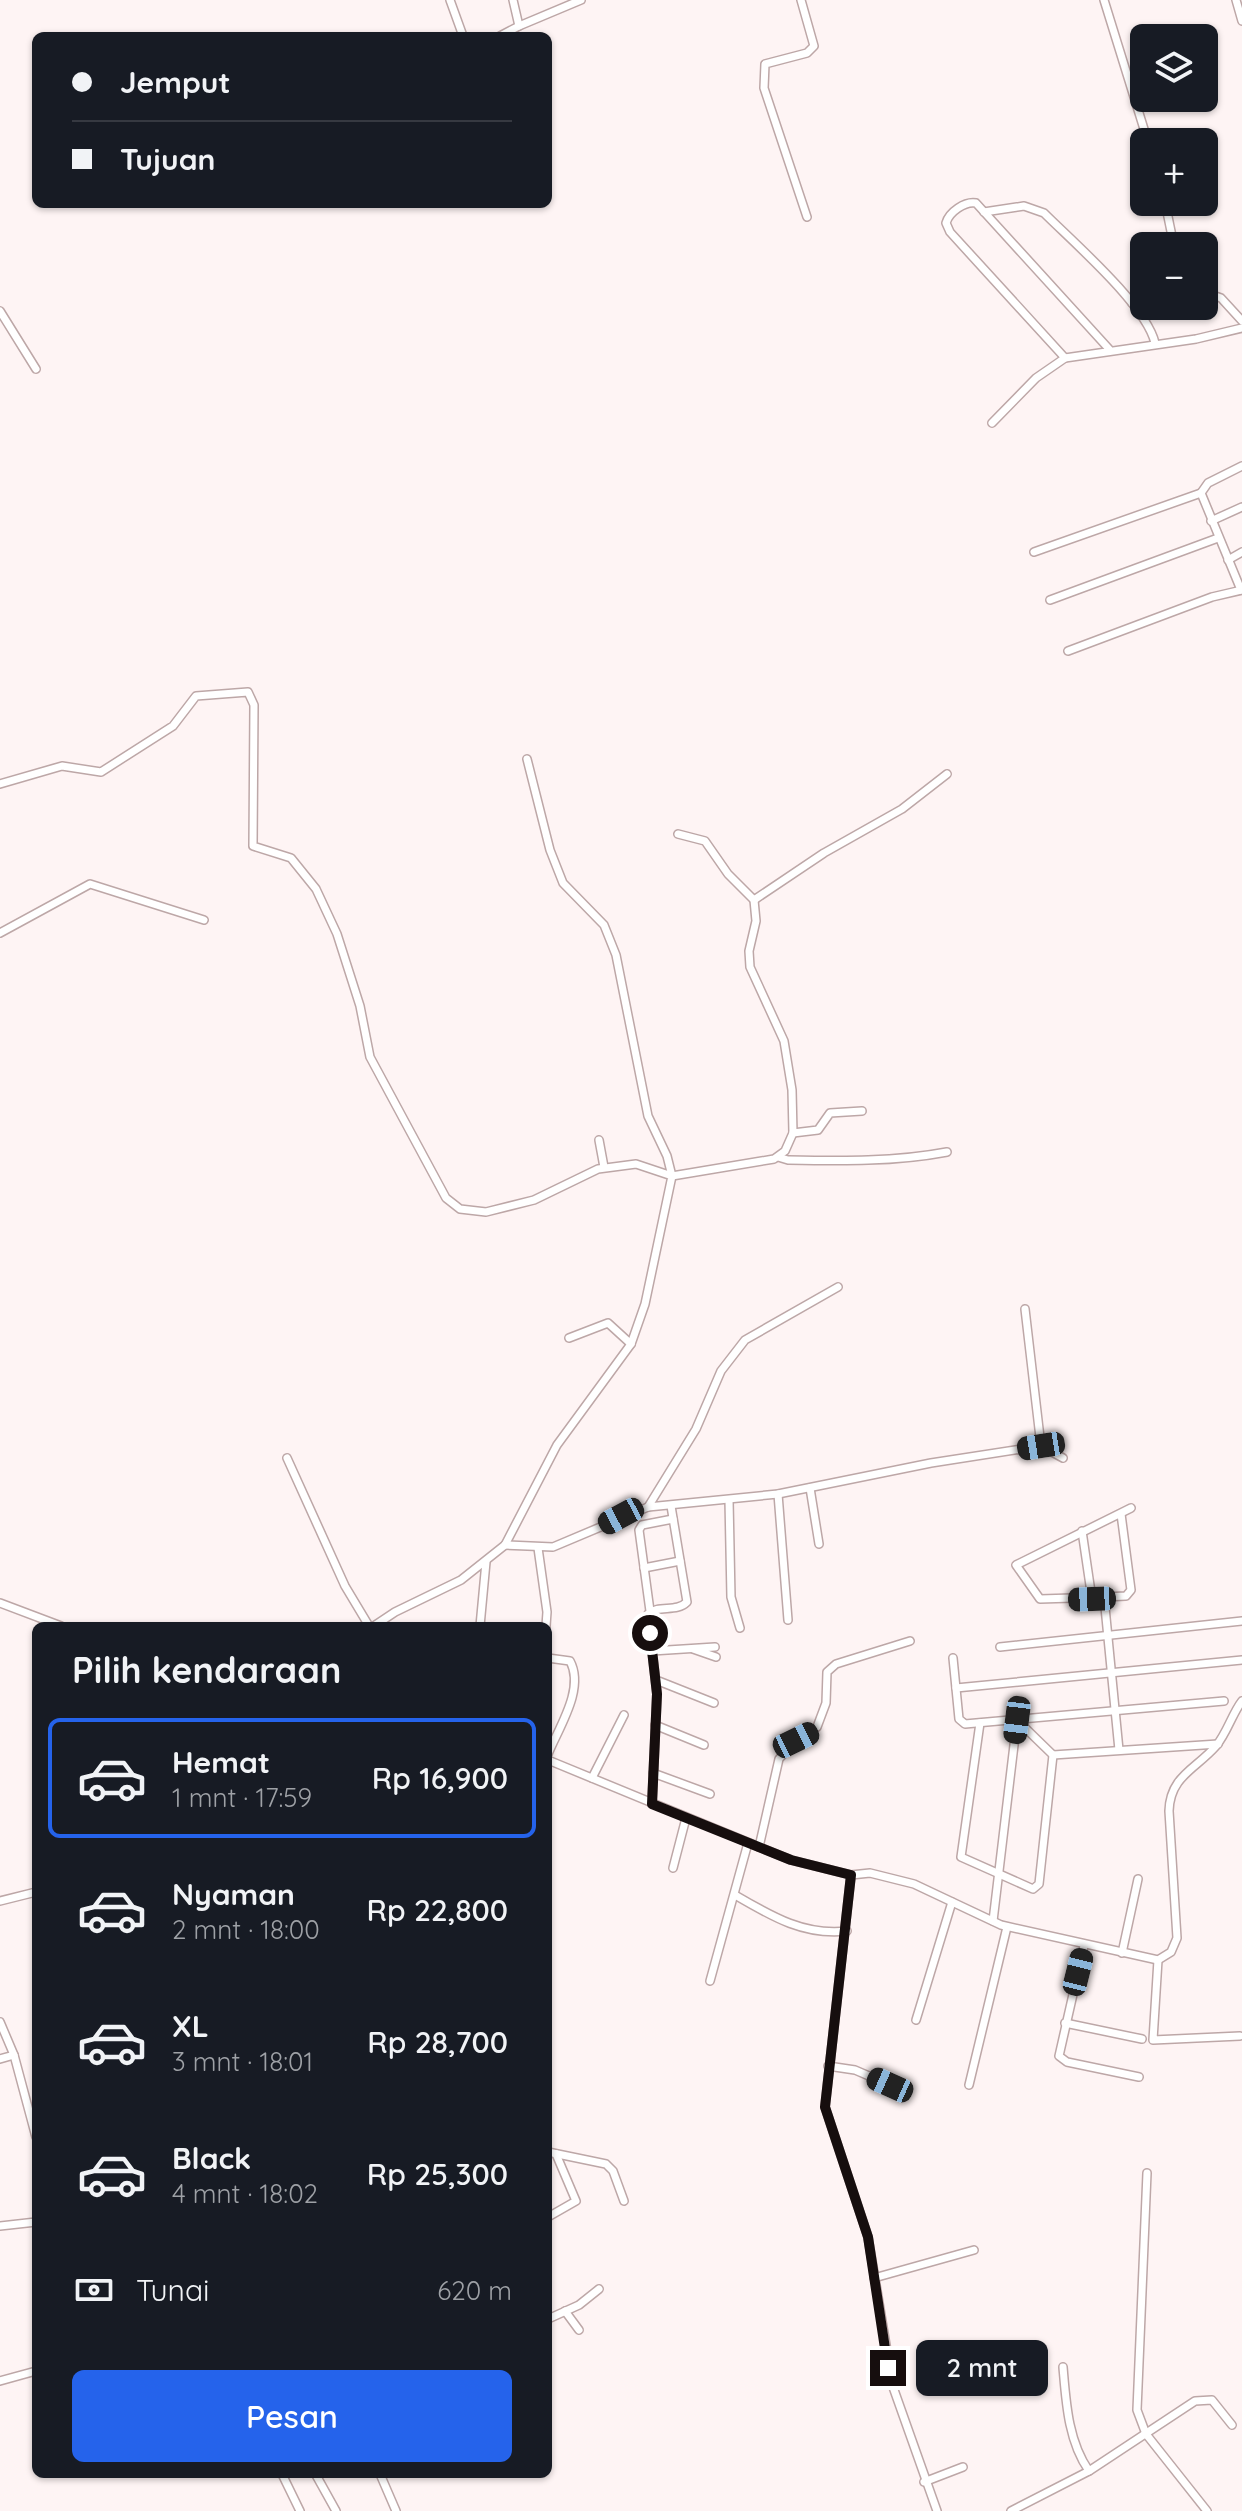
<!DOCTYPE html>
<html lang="id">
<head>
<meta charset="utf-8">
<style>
  :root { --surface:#171b24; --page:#20242c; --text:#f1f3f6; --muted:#9ea1a6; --line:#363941; --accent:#2563eb }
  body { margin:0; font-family:Quicksand,sans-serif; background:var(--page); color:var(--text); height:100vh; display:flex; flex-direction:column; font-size:30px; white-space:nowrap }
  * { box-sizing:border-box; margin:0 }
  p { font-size:26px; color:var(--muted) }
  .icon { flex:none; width:44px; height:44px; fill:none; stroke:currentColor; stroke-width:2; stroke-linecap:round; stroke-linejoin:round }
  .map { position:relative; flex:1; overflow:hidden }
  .panel { position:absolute; left:32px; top:1622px; width:520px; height:856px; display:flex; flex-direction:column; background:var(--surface); border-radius:12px; box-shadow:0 2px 6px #0004 }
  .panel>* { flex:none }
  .banner { position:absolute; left:32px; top:32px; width:520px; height:176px; border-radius:12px; box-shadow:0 2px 6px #0004; display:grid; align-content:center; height:176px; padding:0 40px; background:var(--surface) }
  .tools { position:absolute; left:1130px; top:24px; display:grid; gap:16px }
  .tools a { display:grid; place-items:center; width:88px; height:88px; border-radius:12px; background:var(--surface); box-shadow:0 2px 6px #0004; font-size:40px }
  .end { position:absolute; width:36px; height:36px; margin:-18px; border:10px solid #160e0e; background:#fff; box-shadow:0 0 0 4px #fff }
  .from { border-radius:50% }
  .bubble { position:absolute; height:56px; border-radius:12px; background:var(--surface); box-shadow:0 2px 6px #0004; font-size:26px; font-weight:600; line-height:56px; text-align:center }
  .car { position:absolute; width:24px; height:48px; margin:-24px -12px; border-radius:10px; box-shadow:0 0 6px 2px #0007; background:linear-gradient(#222 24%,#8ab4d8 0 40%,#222 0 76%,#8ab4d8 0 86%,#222 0) }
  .banner b { display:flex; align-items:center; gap:28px; height:76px; font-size:30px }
  .banner b+b { border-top:2px solid var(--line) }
  .banner i { width:20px; height:20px; background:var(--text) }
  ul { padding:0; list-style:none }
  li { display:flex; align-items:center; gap:24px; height:120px; margin:0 16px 12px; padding:0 24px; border:4px solid transparent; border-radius:12px }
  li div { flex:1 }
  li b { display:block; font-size:30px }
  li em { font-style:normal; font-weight:600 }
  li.active { border-color:var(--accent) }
  li>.icon { width:72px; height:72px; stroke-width:1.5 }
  h2 { padding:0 40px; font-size:36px; line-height:96px }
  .pay { display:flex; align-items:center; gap:20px; height:88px; padding:0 40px; font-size:30px }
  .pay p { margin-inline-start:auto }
  .cta { display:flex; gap:16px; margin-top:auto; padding:16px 40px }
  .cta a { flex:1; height:92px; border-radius:12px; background:var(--accent); color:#fff; font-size:32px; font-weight:600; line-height:92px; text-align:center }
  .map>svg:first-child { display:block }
</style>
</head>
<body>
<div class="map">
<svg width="1242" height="2511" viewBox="0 0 1242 2511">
  <rect width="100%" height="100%" fill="#fef4f4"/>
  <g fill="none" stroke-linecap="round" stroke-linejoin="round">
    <defs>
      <g id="minor">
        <path d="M 450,0 L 463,36"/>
        <path d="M 801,0 L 814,46 L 807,53 L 765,64 L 764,88 L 807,217"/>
        <path d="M 1104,0 L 1148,142"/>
        <path d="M 1236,0 L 1242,21"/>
        <path d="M 519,26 L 581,0"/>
        <path d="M 500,36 L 519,26 L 513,0"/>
        <path d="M 1165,202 L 1174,246"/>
        <path d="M 984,212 L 1024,206 L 1044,213 C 1073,242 1146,305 1155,343"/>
        <path d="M 1204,292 L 1221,298 L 1242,321"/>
        <path d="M 1132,303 L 1144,300"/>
        <path d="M 0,311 L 36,369"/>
        <path d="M 1109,349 L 976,203 C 965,201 949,212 946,223 L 950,232 L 1065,358 L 1196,339 L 1242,328"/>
        <path d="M 992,423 L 1036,378 L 1065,358"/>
        <path d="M 1211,521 L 1242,507"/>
        <path d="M 1034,552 L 1201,493"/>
        <path d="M 1228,560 L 1242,552"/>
        <path d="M 1241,590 L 1201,493 L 1208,483 L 1242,466"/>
        <path d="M 1050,600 L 1218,538"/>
        <path d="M 1068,651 L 1212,597 L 1242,590"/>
        <path d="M 527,759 L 550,850 L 563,883 L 604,925 L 616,955 L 648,1116 L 667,1156 L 672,1176 L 774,1159 L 785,1151 L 793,1133 L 792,1090 L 784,1041 L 750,967 L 749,951 L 756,921 L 754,900 L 728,874 L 705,841 L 678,834"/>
        <path d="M 0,784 L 62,766 L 101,772 L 173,726 L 196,696 L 248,692 L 254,705 L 253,846 L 291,858 L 316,889 L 337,934 L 360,1006 L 370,1057 L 446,1198 L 460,1209 L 486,1212 L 534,1200 L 598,1169 L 636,1164 L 672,1176 L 645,1304 L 631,1344 L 557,1445 L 505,1545 L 461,1580 L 395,1612 L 374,1626"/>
        <path d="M 754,900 L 824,853 L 902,809 L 947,774"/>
        <path d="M 0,933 L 90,884 L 204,920"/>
        <path d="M 793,1133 L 818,1130 L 830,1113 L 862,1111"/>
        <path d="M 599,1140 L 604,1167"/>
        <path d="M 778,1157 L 788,1160 C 842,1161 894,1162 947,1152"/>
        <path d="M 1025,1309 L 1041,1446"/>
        <path d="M 569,1338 L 608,1323 L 631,1344"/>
        <path d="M 287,1458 L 345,1586 L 369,1626"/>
        <path d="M 810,1488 L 819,1544"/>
        <path d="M 778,1494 L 788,1620"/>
        <path d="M 729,1500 L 731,1597 L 740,1628"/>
        <path d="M 648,1507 L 696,1429 L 721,1371 L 745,1340 L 838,1287"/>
        <path d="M 1082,1531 L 1092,1599"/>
        <path d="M 505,1545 L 553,1547 L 648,1507 L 778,1494 L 931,1463 L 1041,1446 L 1063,1458"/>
        <path d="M 538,1548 L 547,1612 L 546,1626"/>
        <path d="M 644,1568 L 680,1561"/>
        <path d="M 1104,1597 L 1040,1599 L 1016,1565 L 1131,1508"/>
        <path d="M 0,1603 L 61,1626"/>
        <path d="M 650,1611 L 639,1530 L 642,1525 L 673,1519"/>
        <path d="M 480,1626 L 486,1562"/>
        <path d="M 1000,1647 L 1242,1621"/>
        <path d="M 693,1649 L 716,1657"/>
        <path d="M 652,1651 L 715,1647"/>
        <path d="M 548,1658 L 570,1661 C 585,1689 559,1727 548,1754"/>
        <path d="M 953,1658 L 959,1719 L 965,1724 L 1224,1701"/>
        <path d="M 656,1680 L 714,1703"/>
        <path d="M 956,1688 L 1242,1660"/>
        <path d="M 980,1723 L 961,1857 L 1033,1889 L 1039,1884 L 1053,1755 L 1017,1720"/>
        <path d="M 655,1725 L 704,1745"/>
        <path d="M 1119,1750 L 1104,1597 L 1126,1596 L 1131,1590 L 1121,1514"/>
        <path d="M 1053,1755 L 1218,1744"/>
        <path d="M 548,1760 L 791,1860 L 851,1875 L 870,1873 L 914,1884 L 1001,1925 L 1158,1960 L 1171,1952 L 1177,1938 L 1169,1811 C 1170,1776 1196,1769 1216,1746 C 1227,1733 1232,1714 1242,1701"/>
        <path d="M 653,1773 L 710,1794"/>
        <path d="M 592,1778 L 624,1715"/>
        <path d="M 652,1804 L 657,1694 L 648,1614 C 659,1604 676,1613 687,1602 L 671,1506"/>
        <path d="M 759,1847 L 779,1759 L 796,1740 L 817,1727 L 826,1703 L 827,1672 L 836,1664 L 910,1641"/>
        <path d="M 673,1868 L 686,1818"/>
        <path d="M 851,1875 L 825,2107 L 868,2237 L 893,2387 L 937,2511"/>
        <path d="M 735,1895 C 771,1916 804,1936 847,1931"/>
        <path d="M 0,1901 L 36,1892"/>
        <path d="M 993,1921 L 1017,1720"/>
        <path d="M 1084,1946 L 1059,2056 L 1067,2062 L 1139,2077"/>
        <path d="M 1122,1953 L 1138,1879"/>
        <path d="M 1158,1960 L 1153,2040 L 1240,2036"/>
        <path d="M 710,1981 L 748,1843"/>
        <path d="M 916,2020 L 952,1902"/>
        <path d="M 0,2022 L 14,2055 L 36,2137"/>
        <path d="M 1065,2023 L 1142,2039"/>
        <path d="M 0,2059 L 14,2055"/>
        <path d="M 828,2066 L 855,2070 L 890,2085"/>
        <path d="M 969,2085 L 1007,1927"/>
        <path d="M 548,2152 L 606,2164 L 613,2171 L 624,2201"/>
        <path d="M 1147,2173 L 1137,2410 L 1146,2434 L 1207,2511"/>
        <path d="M 548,2217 L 576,2201 L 556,2154"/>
        <path d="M 0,2226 L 36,2222"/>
        <path d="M 874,2278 L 974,2250"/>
        <path d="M 565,2311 L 579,2330"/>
        <path d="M 548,2319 L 579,2305 L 599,2289"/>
        <path d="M 1063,2367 C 1066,2402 1068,2441 1089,2471"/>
        <path d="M 0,2381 L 36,2371"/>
        <path d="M 282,2474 L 300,2511"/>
        <path d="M 380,2474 L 396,2511"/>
        <path d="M 316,2475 L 336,2511"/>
        <path d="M 924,2482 L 963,2467"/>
        <path d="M 1011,2511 L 1089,2471 L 1195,2401 L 1212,2400 L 1232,2425"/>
      </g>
    </defs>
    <use href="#minor" stroke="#bda7a7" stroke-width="10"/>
    <use href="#minor" stroke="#fff" stroke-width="7"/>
  </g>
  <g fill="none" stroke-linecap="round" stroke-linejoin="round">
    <path stroke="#160e0e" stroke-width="10" d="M 650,1633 L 657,1694 L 652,1804 L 791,1860 L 851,1875 L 825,2107 L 868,2237 L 888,2368"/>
  </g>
</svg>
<div class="tools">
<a><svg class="icon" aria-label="layers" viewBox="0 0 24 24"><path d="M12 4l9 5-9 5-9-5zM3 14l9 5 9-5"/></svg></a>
<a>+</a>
<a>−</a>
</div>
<i class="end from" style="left:650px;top:1633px"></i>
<i class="end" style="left:888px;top:2368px"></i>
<div class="bubble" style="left:916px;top:2340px;width:132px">2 mnt</div>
<i class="car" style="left:1041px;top:1446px;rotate:261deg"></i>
<i class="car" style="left:621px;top:1516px;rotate:242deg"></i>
<i class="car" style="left:1092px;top:1599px;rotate:268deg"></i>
<i class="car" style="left:1017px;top:1720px;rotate:187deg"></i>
<i class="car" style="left:796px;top:1740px;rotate:64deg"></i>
<i class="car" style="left:1078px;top:1972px;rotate:14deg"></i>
<i class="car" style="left:890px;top:2085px;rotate:294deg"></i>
<div class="banner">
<b><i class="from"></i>Jemput</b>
<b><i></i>Tujuan</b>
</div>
<section class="panel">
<h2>Pilih kendaraan</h2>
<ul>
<li class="active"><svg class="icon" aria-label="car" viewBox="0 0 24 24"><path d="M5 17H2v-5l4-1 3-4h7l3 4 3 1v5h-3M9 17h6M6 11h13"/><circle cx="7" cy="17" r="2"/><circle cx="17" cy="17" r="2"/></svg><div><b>Hemat</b><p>1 mnt · 17:59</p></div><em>Rp 16,900</em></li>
<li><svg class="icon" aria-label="car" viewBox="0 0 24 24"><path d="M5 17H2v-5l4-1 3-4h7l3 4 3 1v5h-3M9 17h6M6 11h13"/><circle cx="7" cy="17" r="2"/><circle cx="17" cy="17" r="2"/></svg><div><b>Nyaman</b><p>2 mnt · 18:00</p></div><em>Rp 22,800</em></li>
<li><svg class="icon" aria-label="car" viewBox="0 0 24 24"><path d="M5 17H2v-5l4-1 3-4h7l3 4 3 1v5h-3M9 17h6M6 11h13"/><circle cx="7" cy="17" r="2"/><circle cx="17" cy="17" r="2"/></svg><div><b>XL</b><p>3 mnt · 18:01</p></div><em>Rp 28,700</em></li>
<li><svg class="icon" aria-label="car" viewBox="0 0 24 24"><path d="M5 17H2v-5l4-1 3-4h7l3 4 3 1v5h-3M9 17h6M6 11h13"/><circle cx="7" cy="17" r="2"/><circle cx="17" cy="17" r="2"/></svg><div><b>Black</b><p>4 mnt · 18:02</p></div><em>Rp 25,300</em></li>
</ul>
<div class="pay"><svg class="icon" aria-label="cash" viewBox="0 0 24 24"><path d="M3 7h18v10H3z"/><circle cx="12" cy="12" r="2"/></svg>Tunai<p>620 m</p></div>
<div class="cta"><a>Pesan</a></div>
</section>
</div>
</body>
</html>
